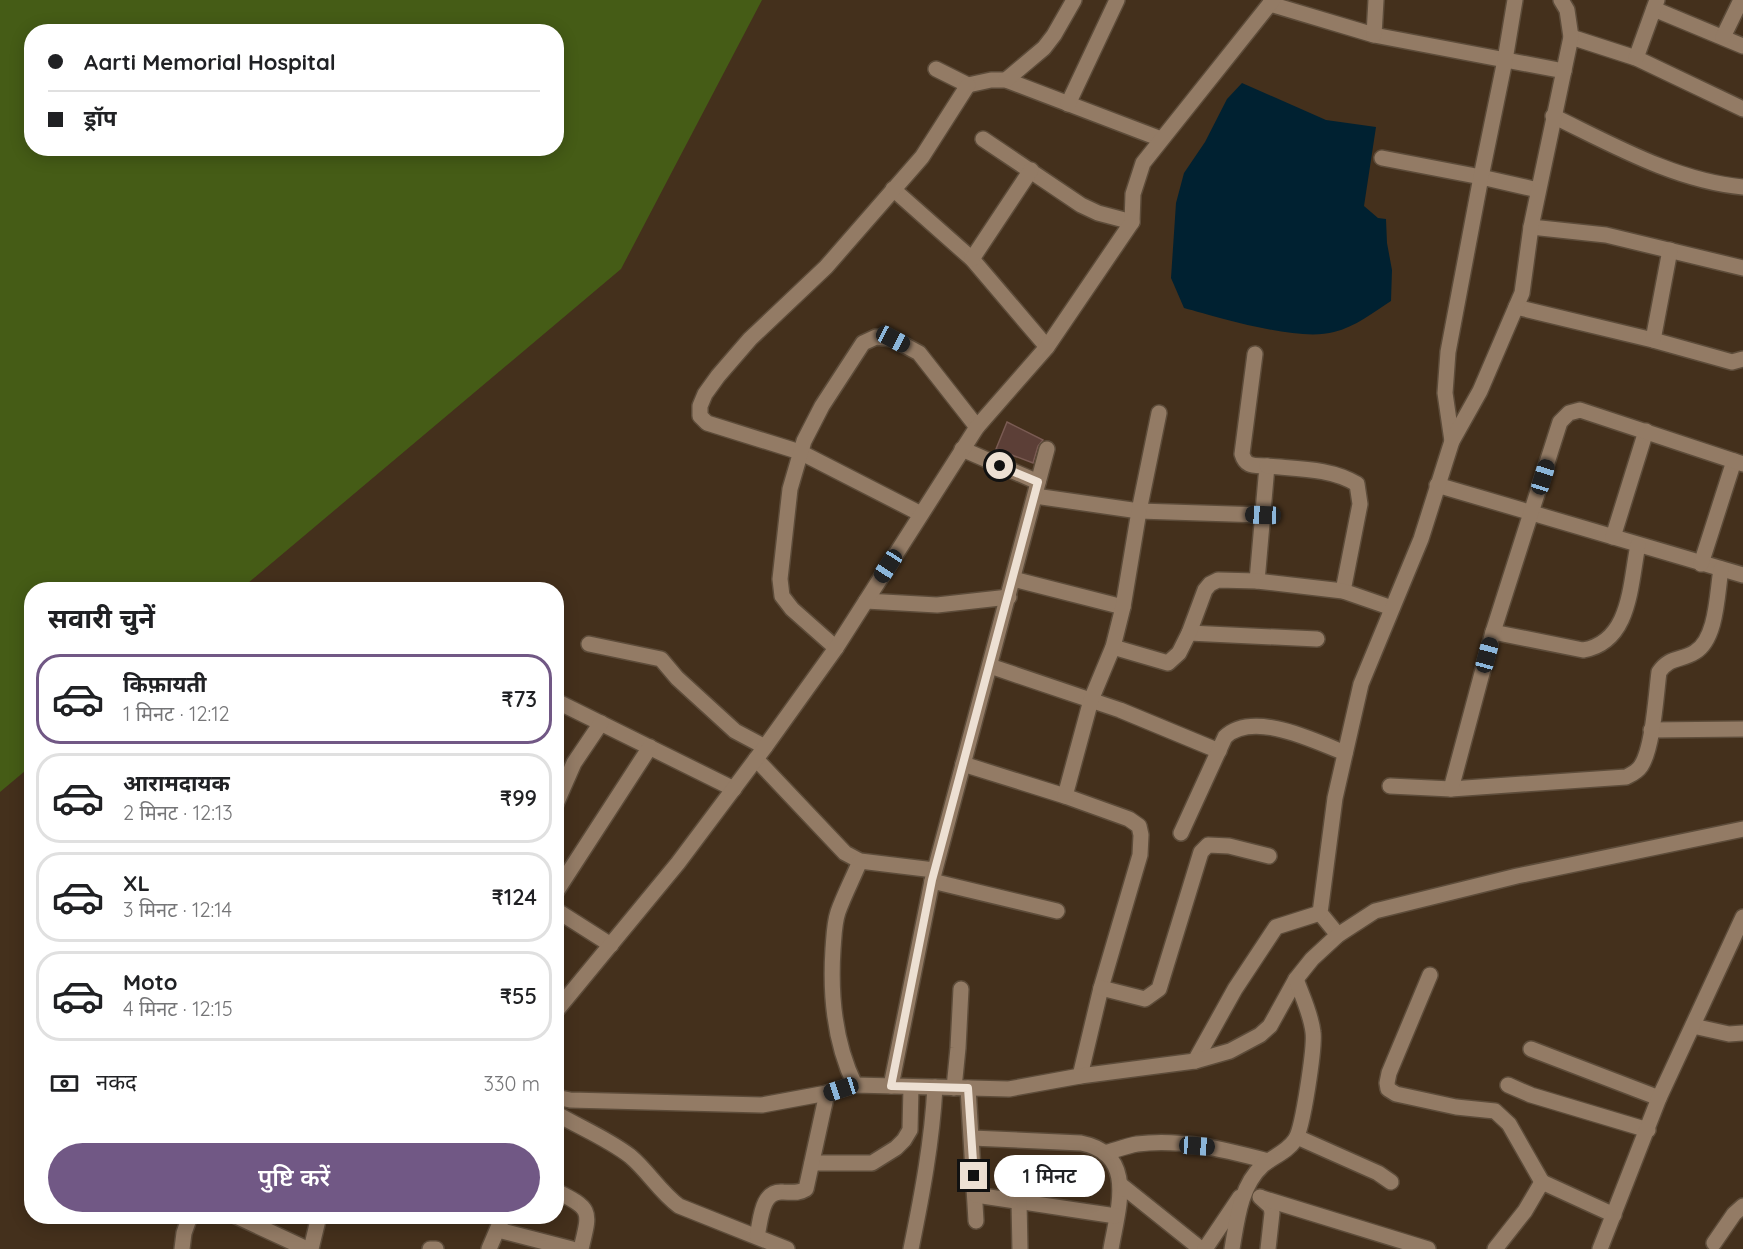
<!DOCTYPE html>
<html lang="hi">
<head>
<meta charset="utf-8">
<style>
  :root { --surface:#fff; --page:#f2f2f2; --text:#202124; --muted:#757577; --line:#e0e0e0; --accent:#715885 }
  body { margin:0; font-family:Quicksand,"Noto Sans Devanagari",sans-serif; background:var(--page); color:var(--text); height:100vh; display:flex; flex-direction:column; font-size:22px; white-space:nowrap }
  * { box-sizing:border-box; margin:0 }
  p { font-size:20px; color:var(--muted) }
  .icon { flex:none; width:33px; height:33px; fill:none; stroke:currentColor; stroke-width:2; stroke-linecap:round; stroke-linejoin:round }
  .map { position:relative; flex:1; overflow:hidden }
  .sheet { position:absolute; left:24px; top:582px; width:540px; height:642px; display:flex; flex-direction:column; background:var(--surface); border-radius:24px; box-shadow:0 3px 15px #0003 }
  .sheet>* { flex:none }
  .top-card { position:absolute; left:24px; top:24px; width:540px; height:132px; border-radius:24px; box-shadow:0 3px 15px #0003; display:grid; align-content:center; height:132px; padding:0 24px; background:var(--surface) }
  .end { position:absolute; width:27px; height:27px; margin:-14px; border:8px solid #ede0d3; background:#111; box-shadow:0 0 0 3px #111 }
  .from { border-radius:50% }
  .bubble { position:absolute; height:42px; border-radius:21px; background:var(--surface); box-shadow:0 3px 15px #0003; font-size:20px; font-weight:600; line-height:42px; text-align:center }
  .car { position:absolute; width:18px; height:36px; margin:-18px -9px; border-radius:8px; box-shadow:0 0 4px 2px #0007; background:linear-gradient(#222 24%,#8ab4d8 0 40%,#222 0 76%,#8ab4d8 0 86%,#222 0) }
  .top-card b { display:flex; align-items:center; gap:21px; height:57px; font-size:22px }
  .top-card b+b { border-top:2px solid var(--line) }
  .top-card i { width:15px; height:15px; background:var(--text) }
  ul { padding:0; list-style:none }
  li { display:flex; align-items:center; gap:18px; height:90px; margin:0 12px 9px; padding:0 12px; border:3px solid var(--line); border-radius:24px }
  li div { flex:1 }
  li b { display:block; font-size:22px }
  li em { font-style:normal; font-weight:600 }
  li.on { border-color:var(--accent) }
  li>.icon { width:54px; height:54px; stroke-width:1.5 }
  h2 { padding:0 24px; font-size:27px; line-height:72px }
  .pay { display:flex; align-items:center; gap:15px; height:66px; padding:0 24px; font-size:22px }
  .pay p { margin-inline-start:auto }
  .action { display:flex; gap:12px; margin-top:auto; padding:12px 24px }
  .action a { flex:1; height:69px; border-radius:36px; background:var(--accent); color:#fff; font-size:24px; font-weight:600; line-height:69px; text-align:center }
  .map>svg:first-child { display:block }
</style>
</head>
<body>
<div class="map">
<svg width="1743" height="1249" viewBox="0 0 1743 1249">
  <rect width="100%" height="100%" fill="#44301c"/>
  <path fill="#455c16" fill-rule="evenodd" d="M 0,0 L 762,0 L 621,269 L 241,589 L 32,590 L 31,766 L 0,792 ZM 32,32 L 556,32 L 556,148 L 32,148 Z"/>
  <path fill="#002131" d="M 1242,83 L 1326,120 L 1376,127 L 1364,206 L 1378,218 L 1386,219 L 1387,243 L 1392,270 L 1391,301 C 1374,312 1355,327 1334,332 C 1298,342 1221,318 1184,308 L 1171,278 L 1176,203 L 1184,173 L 1205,142 L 1227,99 Z"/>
  <path fill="#5c3f37" stroke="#7a5b53" stroke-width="1.5" d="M 1007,422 L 1043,440 L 1038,446 L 1033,463 L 996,449 Z"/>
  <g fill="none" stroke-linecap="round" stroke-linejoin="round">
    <defs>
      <g id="minor">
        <path d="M 1270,4 L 1374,35 L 1564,71"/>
        <path d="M 1654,9 L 1743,46"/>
        <path d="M 1374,35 L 1376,0"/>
        <path d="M 1571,37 L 1636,58 L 1743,109"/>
        <path d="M 1723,37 L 1741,0"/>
        <path d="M 1636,58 L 1657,0"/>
        <path d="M 936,69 L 968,85 L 991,80 L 1006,80 L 1161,139"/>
        <path d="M 1006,80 L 1044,48 L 1054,35 L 1074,0"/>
        <path d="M 1068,104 L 1117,0"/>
        <path d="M 1553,116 C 1613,145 1676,181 1743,187"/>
        <path d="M 983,139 L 1081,205 L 1098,213 L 1132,222"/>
        <path d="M 1382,158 L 1481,177 L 1538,190"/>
        <path d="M 893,189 L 972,259 L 1047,347"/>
        <path d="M 1531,227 L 1606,235 L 1743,268"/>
        <path d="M 972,259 L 1031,170"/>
        <path d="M 1516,307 L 1653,340 L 1732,362 L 1743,359"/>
        <path d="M 1653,340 L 1670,250"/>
        <path d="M 1255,354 L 1242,454 C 1246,468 1255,465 1267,466 L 1257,581"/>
        <path d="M 1452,441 L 1445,393 L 1448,352 L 1481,177 L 1505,60 L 1515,0"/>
        <path d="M 962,449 L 1038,482"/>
        <path d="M 1267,466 C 1298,469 1331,468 1357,484 L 1360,504 L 1343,591"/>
        <path d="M 1437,485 L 1743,575"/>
        <path d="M 1035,496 L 1139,511 L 1263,515"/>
        <path d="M 921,514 L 800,452 L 707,423 L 700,416 L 700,406 L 705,394 L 718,376 L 750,339 L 826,267 L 922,157 L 968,85"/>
        <path d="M 1613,537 L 1646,431"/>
        <path d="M 1701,564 L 1734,461"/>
        <path d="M 1013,579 L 1123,607"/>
        <path d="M 866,601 L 937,605 L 1009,597"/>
        <path d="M 1493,632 L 1583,650 C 1631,642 1630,584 1638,545"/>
        <path d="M 1189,633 L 1317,639"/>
        <path d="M 589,644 L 661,659 L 677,678 L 735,731 L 765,747"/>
        <path d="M 1113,647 L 1168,663 L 1179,653 L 1189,633 L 1205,590 L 1210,584 L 1218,580 L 1257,581 L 1343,591 L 1392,608"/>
        <path d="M 836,648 L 792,609 L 782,596 L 780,579 L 790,489 L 804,441 L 822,406 L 863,343 L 876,337 L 893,339 L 919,353 L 977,427"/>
        <path d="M 990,666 L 1120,710 L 1219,751"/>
        <path d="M 556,701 L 734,789"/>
        <path d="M 1651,730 L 1743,729"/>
        <path d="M 756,759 L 845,853 L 860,861 L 934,870"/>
        <path d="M 963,764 L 1065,796 L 1129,819 L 1139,826 L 1141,835 L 1140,855 L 1101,988 L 1080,1076"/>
        <path d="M 1390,786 L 1451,789 L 1626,777 C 1632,774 1637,772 1641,766 C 1653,748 1656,695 1659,672 C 1670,656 1681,661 1695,652 C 1717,639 1717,593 1721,569"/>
        <path d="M 1451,789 L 1493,632 L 1560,422 L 1569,413 L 1580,410 L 1743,464"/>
        <path d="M 1065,796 L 1091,700 L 1113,647 L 1123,607 L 1139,511 L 1159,413"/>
        <path d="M 556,804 L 574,763 L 601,723"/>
        <path d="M 1181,833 L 1225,737 C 1253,710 1315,741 1345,753"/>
        <path d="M 932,881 L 1057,911"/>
        <path d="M 556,892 L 650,747"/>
        <path d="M 556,910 L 611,945"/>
        <path d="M 1338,935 L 1320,913 L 1335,798 L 1361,684 L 1421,539 L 1452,441 L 1480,391 L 1522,293 L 1531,227 L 1571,37 L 1567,10 L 1561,0"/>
        <path d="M 1430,975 L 1389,1073 L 1387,1083 L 1388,1089 L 1396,1094 L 1456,1107 L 1495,1111 L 1509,1124 L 1542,1182"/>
        <path d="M 1101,988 L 1145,999 L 1159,989 L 1201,852 L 1208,845 L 1229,846 L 1269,856"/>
        <path d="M 556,1011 L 678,863 L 765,747 L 836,648 L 977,427 L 1047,347 L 1132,222 L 1133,194 L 1143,163 L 1273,0"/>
        <path d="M 1693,1026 L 1729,1034 L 1743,1033"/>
        <path d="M 1531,1049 L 1659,1098"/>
        <path d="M 1195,1061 L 1235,989 L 1276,927 L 1320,913"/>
        <path d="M 855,1085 C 834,1042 830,995 833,949 C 834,937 834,924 838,912 C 844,895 853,878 860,861"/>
        <path d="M 1508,1085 L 1531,1095 L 1648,1130"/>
        <path d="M 891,1086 L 932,881 L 1047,449"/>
        <path d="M 954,1088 L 958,1048 L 961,989"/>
        <path d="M 968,1088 L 976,1221"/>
        <path d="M 556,1097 L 570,1100 L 762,1105 L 827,1093 L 855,1085 L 1009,1089 L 1080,1076 L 1195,1061 L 1230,1051 L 1260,1035 L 1270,1026 L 1296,979 L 1312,959 L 1338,935 L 1375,911 L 1517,876 L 1743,829"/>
        <path d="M 557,1114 C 581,1128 608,1139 630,1156 C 648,1171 660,1192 679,1206 L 787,1249"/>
        <path d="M 1297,1137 L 1378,1173 L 1391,1182"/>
        <path d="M 972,1138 L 1081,1143 C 1137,1154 1118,1208 1111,1249"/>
        <path d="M 1105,1153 C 1116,1150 1126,1146 1137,1144 C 1181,1138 1226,1150 1268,1161"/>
        <path d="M 812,1163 L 872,1163 L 896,1148 L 904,1140 L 910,1130 L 911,1087"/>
        <path d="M 1121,1185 L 1201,1249"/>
        <path d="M 556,1191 C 593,1209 590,1211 581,1249"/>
        <path d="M 976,1195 L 1116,1216"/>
        <path d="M 1260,1197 L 1271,1207 L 1272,1213 L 1268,1249"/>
        <path d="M 1262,1198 L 1428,1249"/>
        <path d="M 1019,1202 L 1020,1249"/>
        <path d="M 236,1216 L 307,1249"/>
        <path d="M 498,1230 L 572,1249"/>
        <path d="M 757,1236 C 761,1220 761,1190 783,1192 C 791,1192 798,1194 806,1189 L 827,1093"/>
        <path d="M 1714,1243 L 1734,1214 L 1743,1206"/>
        <path d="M 182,1249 L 184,1233 L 190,1216"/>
        <path d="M 311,1249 L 319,1216"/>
        <path d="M 430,1249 L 436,1249"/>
        <path d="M 489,1249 L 503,1216"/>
        <path d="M 911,1249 C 922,1195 932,1142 935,1087"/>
        <path d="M 1205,1249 L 1240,1197"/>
        <path d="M 1232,1249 C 1237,1220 1240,1186 1263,1165 C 1274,1156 1287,1152 1295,1140 C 1303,1129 1315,1046 1313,1032 C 1311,1014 1302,996 1296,979"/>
        <path d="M 1495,1249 L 1525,1211 L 1542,1182 L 1614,1215"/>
        <path d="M 1600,1249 L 1659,1098 L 1743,917"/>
      </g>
    </defs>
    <use href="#minor" stroke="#5d4c3a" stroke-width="18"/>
    <use href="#minor" stroke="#937b65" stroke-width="15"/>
  </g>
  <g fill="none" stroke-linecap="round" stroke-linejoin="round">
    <path stroke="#ede0d3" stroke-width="8" d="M 974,1176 L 968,1088 L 891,1086 L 932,880 L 1038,482 L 1000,466"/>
  </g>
</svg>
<i class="end from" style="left:1000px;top:466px"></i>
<i class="end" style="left:974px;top:1176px"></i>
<div class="bubble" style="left:994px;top:1155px;width:111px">1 मिनट</div>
<i class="car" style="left:893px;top:339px;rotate:118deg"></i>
<i class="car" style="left:1543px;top:477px;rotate:17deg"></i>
<i class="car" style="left:1263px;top:515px;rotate:272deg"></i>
<i class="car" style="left:888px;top:566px;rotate:213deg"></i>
<i class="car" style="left:1487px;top:655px;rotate:15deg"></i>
<i class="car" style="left:841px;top:1089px;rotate:252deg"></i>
<i class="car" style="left:1197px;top:1146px;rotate:94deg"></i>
<div class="top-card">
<b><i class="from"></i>Aarti Memorial Hospital</b>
<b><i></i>ड्रॉप</b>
</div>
<section class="sheet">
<h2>सवारी चुनें</h2>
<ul>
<li class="on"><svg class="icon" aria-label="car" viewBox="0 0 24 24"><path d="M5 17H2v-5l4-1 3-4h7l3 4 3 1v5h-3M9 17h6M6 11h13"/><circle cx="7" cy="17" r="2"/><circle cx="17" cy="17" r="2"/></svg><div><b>किफ़ायती</b><p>1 मिनट · 12:12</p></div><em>₹73</em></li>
<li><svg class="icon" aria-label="car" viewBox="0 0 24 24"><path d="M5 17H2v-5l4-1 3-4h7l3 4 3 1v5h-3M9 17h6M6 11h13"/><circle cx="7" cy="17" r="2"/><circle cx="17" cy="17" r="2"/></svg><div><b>आरामदायक</b><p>2 मिनट · 12:13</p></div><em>₹99</em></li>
<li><svg class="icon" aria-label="car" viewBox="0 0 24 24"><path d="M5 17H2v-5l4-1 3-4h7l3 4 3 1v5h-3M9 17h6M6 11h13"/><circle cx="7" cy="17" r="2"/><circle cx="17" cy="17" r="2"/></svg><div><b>XL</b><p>3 मिनट · 12:14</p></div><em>₹124</em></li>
<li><svg class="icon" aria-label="car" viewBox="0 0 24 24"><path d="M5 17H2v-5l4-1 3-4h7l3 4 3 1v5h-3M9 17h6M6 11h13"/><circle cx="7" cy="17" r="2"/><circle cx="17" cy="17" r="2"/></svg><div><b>Moto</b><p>4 मिनट · 12:15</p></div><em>₹55</em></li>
</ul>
<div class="pay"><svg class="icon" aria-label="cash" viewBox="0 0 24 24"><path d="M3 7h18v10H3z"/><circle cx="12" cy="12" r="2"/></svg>नकद<p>330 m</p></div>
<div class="action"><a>पुष्टि करें</a></div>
</section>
</div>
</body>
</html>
